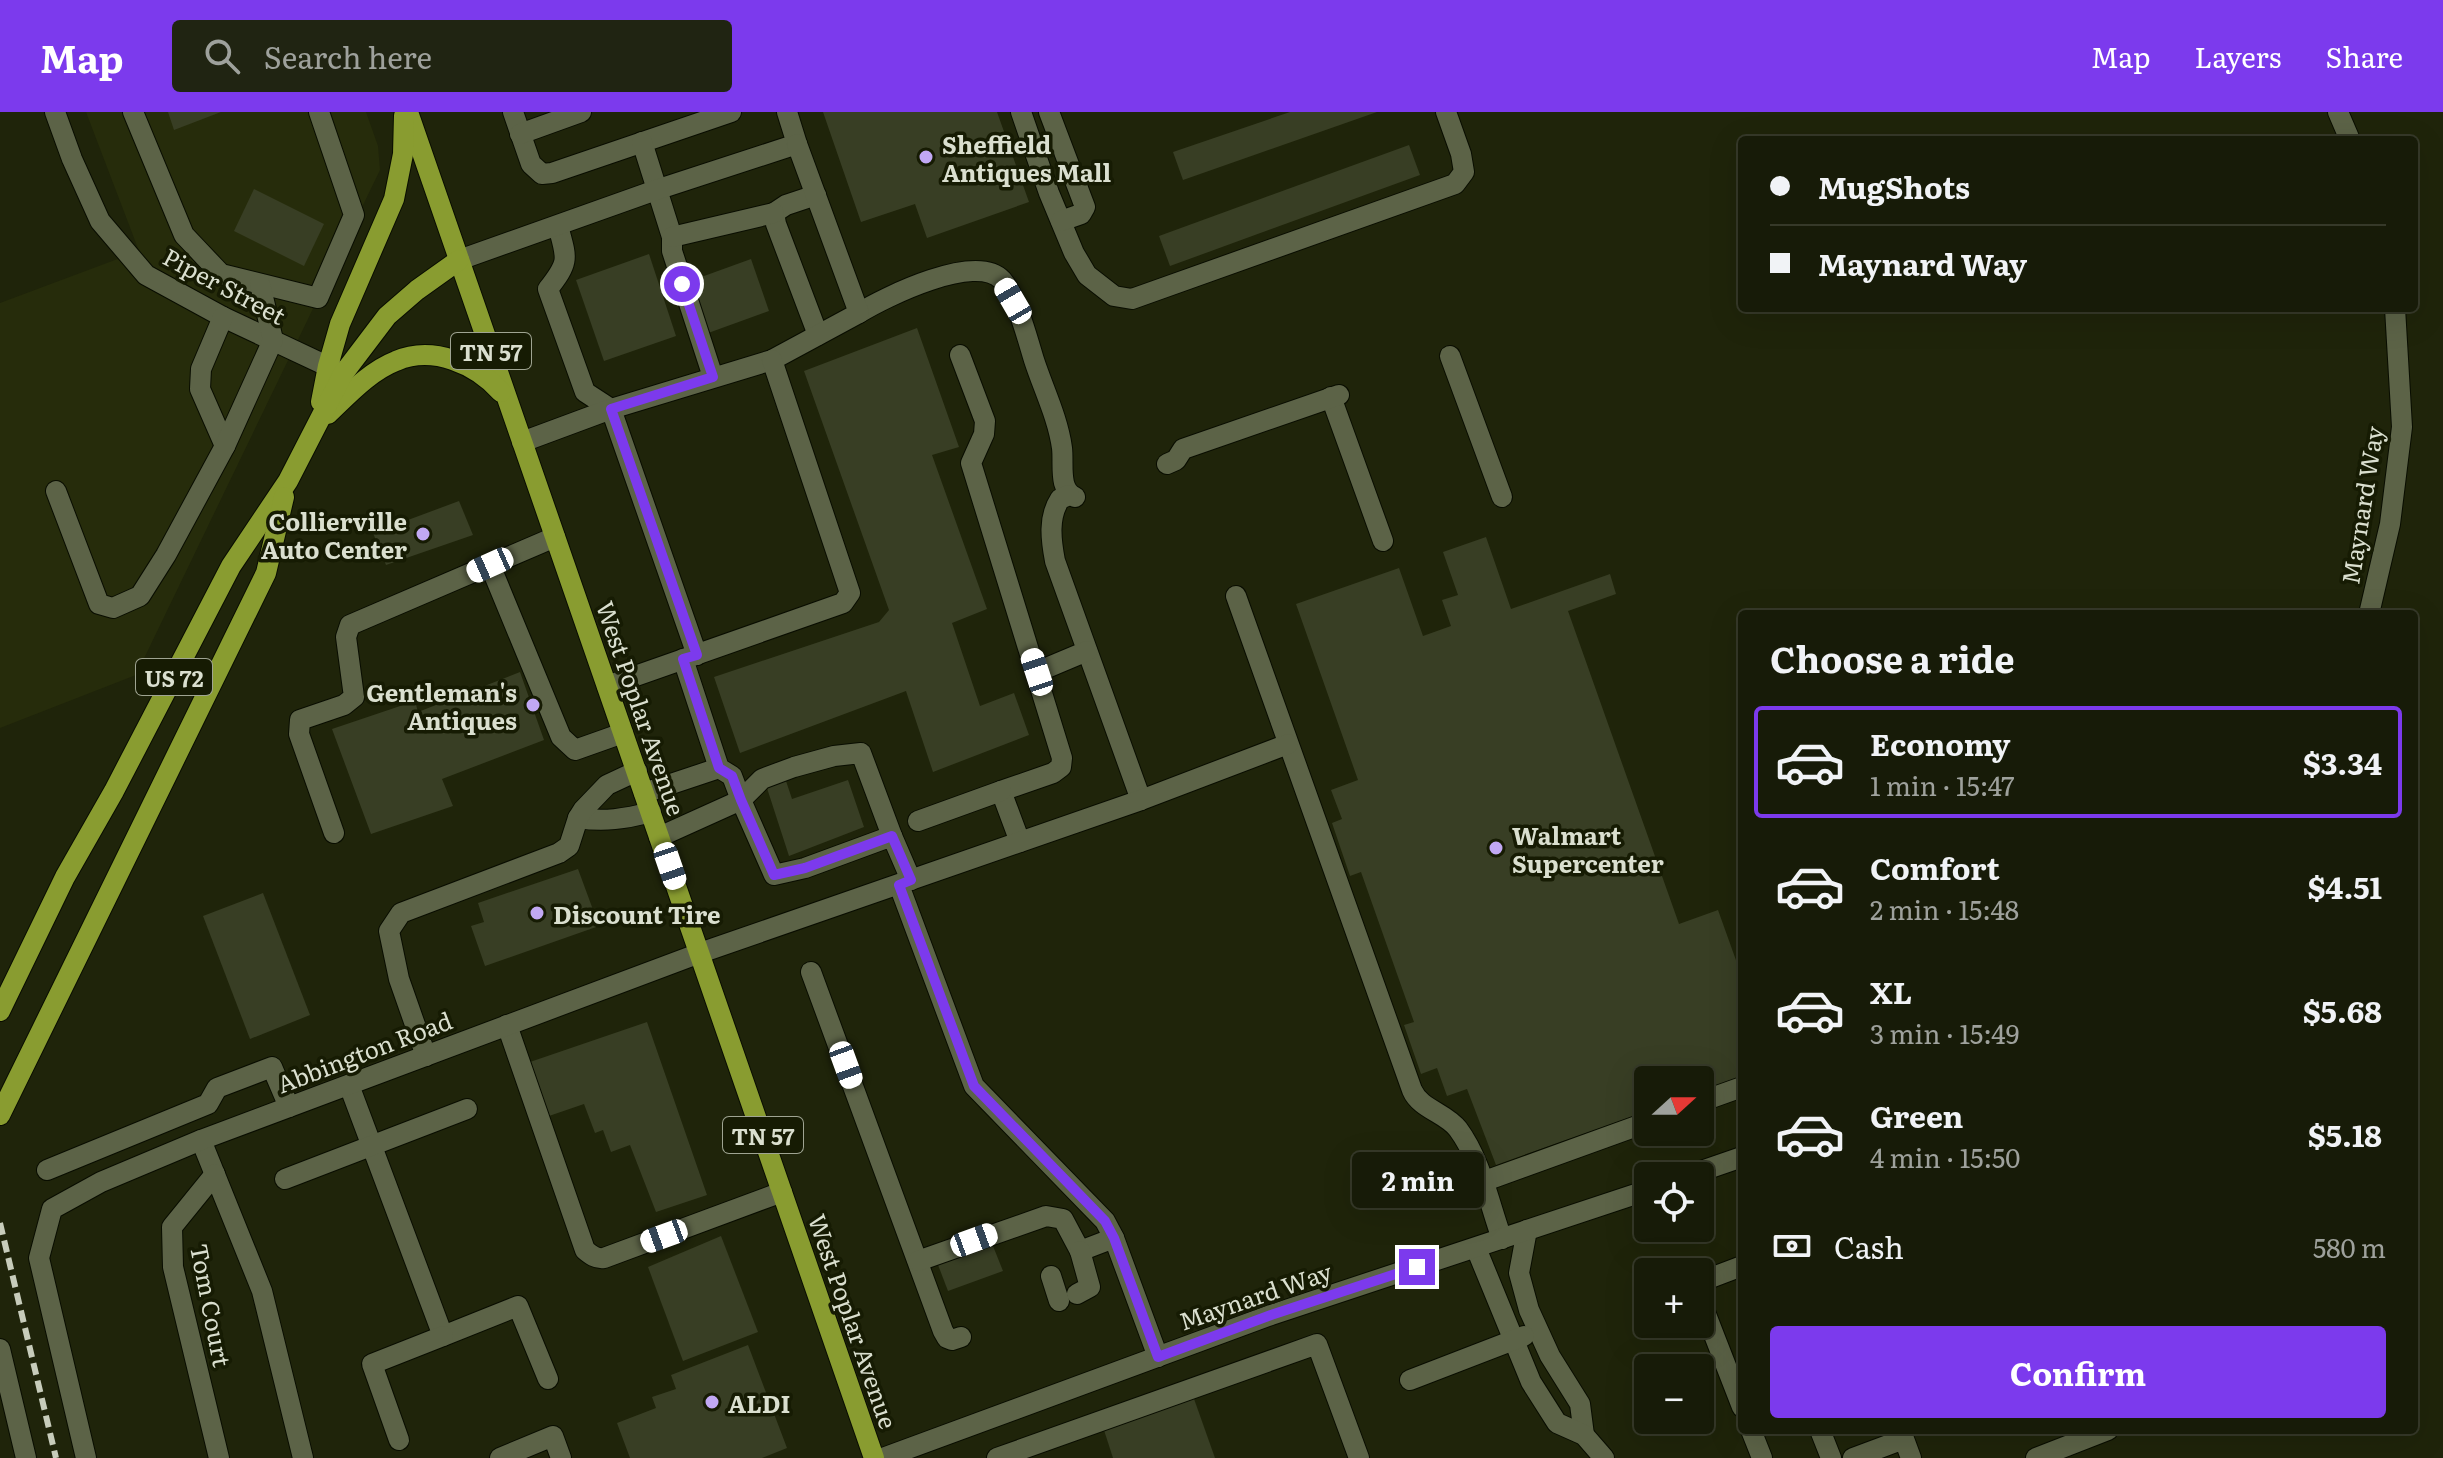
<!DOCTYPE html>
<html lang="en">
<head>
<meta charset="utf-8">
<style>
  :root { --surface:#171b08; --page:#202412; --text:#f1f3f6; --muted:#9ea19c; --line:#363929; --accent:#7c3aed }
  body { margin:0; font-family:Literata,serif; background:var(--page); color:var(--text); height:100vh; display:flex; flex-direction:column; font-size:30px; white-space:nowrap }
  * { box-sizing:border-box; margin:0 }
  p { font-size:26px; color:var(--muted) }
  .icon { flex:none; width:44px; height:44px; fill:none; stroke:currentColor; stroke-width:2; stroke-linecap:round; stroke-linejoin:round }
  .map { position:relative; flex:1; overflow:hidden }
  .side { position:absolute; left:1738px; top:498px; width:680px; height:824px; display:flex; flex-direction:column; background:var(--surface); border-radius:8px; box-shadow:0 8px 32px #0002,0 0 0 2px var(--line) }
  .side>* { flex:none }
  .guide { position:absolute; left:1738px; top:24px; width:680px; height:176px; border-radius:8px; box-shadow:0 8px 32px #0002,0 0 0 2px var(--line); display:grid; align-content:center; height:176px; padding:0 32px; background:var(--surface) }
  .needle { width:52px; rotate:69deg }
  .fabs { position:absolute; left:1634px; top:954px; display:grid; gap:16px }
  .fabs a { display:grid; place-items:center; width:80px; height:80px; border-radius:8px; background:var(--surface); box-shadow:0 8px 32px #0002,0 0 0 2px var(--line); font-size:40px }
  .end { position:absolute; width:36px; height:36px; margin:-18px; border:10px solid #7c3aed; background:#fff; box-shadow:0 0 0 4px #fff }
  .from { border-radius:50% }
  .bubble { position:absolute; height:56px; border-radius:8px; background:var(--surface); box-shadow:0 8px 32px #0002,0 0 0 2px var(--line); font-size:26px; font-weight:700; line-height:56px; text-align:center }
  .car { position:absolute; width:24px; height:48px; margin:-24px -12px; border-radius:10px; box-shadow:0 0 6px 2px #0007; background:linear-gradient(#fff 24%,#345 0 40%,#fff 0 76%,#345 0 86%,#fff 0) }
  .guide b { display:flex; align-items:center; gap:28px; height:76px; font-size:30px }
  .guide b+b { border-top:2px solid var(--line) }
  .guide i { width:20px; height:20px; background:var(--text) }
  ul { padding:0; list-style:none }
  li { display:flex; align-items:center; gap:24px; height:112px; margin:0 16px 12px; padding:0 16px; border:4px solid transparent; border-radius:8px }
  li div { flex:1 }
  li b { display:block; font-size:30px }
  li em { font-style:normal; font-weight:700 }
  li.active { border-color:var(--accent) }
  li>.icon { width:72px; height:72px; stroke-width:1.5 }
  h2 { padding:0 32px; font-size:36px; line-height:96px }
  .pay { display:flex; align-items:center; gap:20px; height:88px; padding:0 32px; font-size:30px }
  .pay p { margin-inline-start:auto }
  .action { display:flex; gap:16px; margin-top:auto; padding:16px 32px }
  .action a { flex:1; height:92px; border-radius:8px; background:var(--accent); color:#fff; font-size:32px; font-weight:700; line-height:92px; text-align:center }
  header { display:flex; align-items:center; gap:48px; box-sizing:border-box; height:112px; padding:0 40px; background:var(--accent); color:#fff }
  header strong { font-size:38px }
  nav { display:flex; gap:44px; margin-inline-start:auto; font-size:28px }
  .search { width:560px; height:72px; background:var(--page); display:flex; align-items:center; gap:20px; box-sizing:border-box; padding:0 28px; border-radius:8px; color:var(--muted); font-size:30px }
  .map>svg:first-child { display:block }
</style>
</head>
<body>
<header>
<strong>Map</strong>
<div class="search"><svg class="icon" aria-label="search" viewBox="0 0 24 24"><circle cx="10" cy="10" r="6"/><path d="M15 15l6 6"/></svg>Search here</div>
<nav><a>Map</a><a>Layers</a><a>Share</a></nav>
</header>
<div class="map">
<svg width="2443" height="1346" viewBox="0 0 2443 1346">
  <rect width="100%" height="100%" fill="#1f240a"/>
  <path fill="#262c0b" d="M 86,0 L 366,0 L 378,34 L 380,58 L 136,563 L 0,616 L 0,191 L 139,139 Z"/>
  <g fill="#383e24">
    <path d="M 168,0 L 221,0 L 174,18 Z"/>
    <path d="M 823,0 L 997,0 L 1029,90 L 927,126 L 915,92 L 861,110 Z"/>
    <path d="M 1290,0 L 1377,0 L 1183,68 L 1173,40 Z"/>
    <path d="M 1409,33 L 1420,63 L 1170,154 L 1159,124 Z"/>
    <path d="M 254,77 L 324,112 L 304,154 L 234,119 Z"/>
    <path d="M 649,142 L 676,224 L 604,249 L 576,168 Z"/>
    <path d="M 751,147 L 769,199 L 700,224 L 682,172 Z"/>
    <path d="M 917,216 L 959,335 L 932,343 L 987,497 L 952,511 L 980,594 L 1014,581 L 1029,623 L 933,660 L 906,579 L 740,641 L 714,565 L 879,510 L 889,498 L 804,259 Z"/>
    <path d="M 459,389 L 473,423 L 386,453 L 373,421 Z"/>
    <path d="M 1486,425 L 1511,497 L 1610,462 L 1616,482 L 1568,499 L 1679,812 L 1718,798 L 1742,865 L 1742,966 L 1700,981 L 1700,968 L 1648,968 L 1648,999 L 1496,1053 L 1467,977 L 1447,984 L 1437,956 L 1421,962 L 1404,913 L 1414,910 L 1361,760 L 1350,764 L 1332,711 L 1342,707 L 1331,678 L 1358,668 L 1296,492 L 1399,456 L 1423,524 L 1451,514 L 1442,488 L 1458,483 L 1443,440 Z"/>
    <path d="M 520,560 L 544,628 L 442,667 L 453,694 L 371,722 L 332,617 L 415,589 L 418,600 Z"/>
    <path d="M 785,666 L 792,687 L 848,668 L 864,715 L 789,744 L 766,673 Z"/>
    <path d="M 578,757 L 599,814 L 485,854 L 471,814 L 484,810 L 478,791 Z"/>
    <path d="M 263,781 L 310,903 L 250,927 L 203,804 Z"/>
    <path d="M 647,910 L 707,1083 L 656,1100 L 630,1033 L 611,1040 L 603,1018 L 595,1021 L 584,992 L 549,1004 L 530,950 Z"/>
    <path d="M 721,1124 L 758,1220 L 683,1249 L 648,1155 Z"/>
    <path d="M 989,1124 L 1003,1159 L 948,1179 L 935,1145 Z"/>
    <path d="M 748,1233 L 787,1336 L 762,1346 L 630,1346 L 617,1311 L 656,1296 L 652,1285 L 676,1277 L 671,1263 Z"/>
    <path d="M 1193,1284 L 1215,1346 L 1113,1346 L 1103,1315 Z"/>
  </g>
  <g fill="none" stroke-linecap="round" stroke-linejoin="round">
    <defs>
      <g id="minor">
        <path d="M 55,0 L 72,47 L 100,109 L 146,163 L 223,205 L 342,261"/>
        <path d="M 133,0 L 184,123 L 221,162 L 318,186 L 354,103 L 319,0"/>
        <path d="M 513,0 L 531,52 L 542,62 L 552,61 L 731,0"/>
        <path d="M 1021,0 L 1049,81 L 1074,141 L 1087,163 L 1114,184 L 1132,187 L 1455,72 L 1464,60 L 1461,42 L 1446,0"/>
        <path d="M 1049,0 L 1085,95 L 1081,102 L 1061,109"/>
        <path d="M 2338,0 L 2350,28"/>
        <path d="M 520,22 L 581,0"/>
        <path d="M 642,30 L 672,125 L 672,139 L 713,265"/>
        <path d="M 816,83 L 786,93 L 774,101 L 776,112 L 818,223"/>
        <path d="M 558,114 C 567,147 570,149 548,177 L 585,280 L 611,297 L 697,543"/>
        <path d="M 672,125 L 774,101"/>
        <path d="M 459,148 L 656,78 L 797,32 L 787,0"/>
        <path d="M 859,201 C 885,185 976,140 1002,168 C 1017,186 1027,225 1034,248 C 1043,276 1058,306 1062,336 C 1064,352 1058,378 1075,385"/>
        <path d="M 223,205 L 201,257 L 200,277 L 225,334"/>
        <path d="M 960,243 L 985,309 L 984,322 L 971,351 L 1062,646 L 1061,655 L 1053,661 L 1001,679 L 1020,730"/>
        <path d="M 1450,244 L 1502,385"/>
        <path d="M 1331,285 L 1383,429"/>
        <path d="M 522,330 L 611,297 L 772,248 L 859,201 L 797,32"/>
        <path d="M 1167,352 L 1176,348 L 1183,337 L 1339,283"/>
        <path d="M 56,379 L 99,492 L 113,496 L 140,484 L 166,443 L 225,334 L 273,228 L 260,172"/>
        <path d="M 1069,383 L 1060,387 C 1048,405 1051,428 1055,449 L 1141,688"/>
        <path d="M 490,453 L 561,625 L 575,638 L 623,621"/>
        <path d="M 1236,484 L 1412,978 C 1420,997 1446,1001 1458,1017 C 1481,1048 1489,1091 1502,1127"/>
        <path d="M 2369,502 L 2390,412 L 2402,315 L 2395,196"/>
        <path d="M 683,547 L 719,656 L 732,664 L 741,688 L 774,763 L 805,756 L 892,724 L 911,768"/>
        <path d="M 1037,560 L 1087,539"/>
        <path d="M 607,574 L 843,491 L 850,481 L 772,248"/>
        <path d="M 644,681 L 719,656"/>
        <path d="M 578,706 C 604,710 625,707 651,700"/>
        <path d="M 918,709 L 1001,679"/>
        <path d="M 334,721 L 299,622 L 300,608 L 344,593 L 354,585 L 346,525 L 350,513 L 555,425"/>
        <path d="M 659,725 L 741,688 L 762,667 L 794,655 L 834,644 L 861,641 L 892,724"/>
        <path d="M 899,773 L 974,974 L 1105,1109 L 1114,1126 L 1158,1245"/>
        <path d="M 811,860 L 943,1219 L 947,1226 L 952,1228 L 961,1225"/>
        <path d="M 507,913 L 585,1138 C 591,1143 596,1147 604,1146 L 782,1080"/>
        <path d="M 426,944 L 399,867 L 389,819 L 401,801 L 559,741 L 569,734 L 578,706 L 583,698 L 607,673 L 637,659"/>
        <path d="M 349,973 L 443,1224 L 518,1194 L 548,1267"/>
        <path d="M 1700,990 L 1742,975"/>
        <path d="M 201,1028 L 262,1179 L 303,1346"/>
        <path d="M 47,1058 L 208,992 L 217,976 L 272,955 L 289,995"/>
        <path d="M 215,1062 L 172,1115 L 173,1155 L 219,1346"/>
        <path d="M 1687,1064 L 1742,1045"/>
        <path d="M 285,1067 L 467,997"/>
        <path d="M 1482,1070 L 1648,1010"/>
        <path d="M 1527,1118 L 1519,1161 L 1529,1198 L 1550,1244 L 1580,1292 L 1584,1323"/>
        <path d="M 1476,1136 L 1531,1270 L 1557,1311 L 1584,1323 L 1604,1346"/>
        <path d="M 918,1149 L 1046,1104 L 1063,1107 L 1080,1139 L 1114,1126"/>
        <path d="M 1051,1164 L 1059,1189"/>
        <path d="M 1700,1170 L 1742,1154"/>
        <path d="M 1077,1182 L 1090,1175 L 1080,1139"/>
        <path d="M 1700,1187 L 1742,1295"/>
        <path d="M 0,1237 L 26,1346"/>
        <path d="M 1410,1268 L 1524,1224"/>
        <path d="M 1751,1318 L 1762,1346"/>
        <path d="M 1820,1318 L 1831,1346"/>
        <path d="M 399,1328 L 372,1252 L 443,1224"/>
        <path d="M 86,1346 L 39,1146 L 52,1097 L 101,1070 L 201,1028 L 700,841 L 1141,688 L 1288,632"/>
        <path d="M 500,1346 L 553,1324 L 561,1346"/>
        <path d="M 883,1346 L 1271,1203 L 1648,1078"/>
        <path d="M 997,1346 L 1317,1232 L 1359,1346"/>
        <path d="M 1853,1346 L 1904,1327 L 1911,1346"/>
        <path d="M 2036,1346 L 2108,1318"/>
      </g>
      <g id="major">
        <path d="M 408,0 L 874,1346"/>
        <path d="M 321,290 L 328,254 L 340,212 L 394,87 L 403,42 L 404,4"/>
        <path d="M 328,302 C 348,283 370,259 396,249 C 433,233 476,252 501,280"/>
        <path d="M 0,899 L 65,765 L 114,679 L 231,454 L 288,369 L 343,262 L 387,204 L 417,178 L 459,148"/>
        <path d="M 0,1003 L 266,461 L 284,385"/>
      </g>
    </defs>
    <use href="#minor" stroke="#090d00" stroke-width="22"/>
    <use href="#major" stroke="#090d00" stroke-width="22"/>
    <use href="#minor" stroke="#5c6347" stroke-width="20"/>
    <use href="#major" stroke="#899c30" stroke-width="20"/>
    <path stroke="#c7ccbb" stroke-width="6" stroke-dasharray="12 6" stroke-linecap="butt" d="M 0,1111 L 56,1346"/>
  </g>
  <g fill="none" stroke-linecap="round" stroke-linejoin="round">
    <path stroke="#7c3aed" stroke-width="10" d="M 682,172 L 713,265 L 611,297 L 697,543 L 683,547 L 719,656 L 732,664 L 741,688 L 774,763 L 805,756 L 892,724 L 911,768 L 899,773 L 974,974 L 1105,1109 L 1114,1126 L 1158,1245 L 1271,1203 L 1417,1155"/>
  </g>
  <g fill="#c1a8f3" stroke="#161b03" stroke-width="3">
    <circle cx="926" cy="45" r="8"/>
    <circle cx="423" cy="422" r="8"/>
    <circle cx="533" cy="593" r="8"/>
    <circle cx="1496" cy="736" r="8"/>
    <circle cx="537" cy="801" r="8"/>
    <circle cx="712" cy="1290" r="8"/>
  </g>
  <g text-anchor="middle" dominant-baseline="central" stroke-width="7" stroke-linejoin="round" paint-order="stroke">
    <g fill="#161b03" stroke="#9fa492" stroke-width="2">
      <rect x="451" y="221" width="80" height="36" rx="6"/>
      <rect x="136" y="547" width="76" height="36" rx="6"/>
      <rect x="723" y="1005" width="80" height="36" rx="6"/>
    </g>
    <g font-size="22" font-weight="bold" fill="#dadfcf">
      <text x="491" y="239">TN 57</text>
      <text x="174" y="565">US 72</text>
      <text x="763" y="1023">TN 57</text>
    </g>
    <g font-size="24" font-weight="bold" fill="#dadfcf" stroke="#161b03" text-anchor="start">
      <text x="942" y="31">Sheffield<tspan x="942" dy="28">Antiques Mall</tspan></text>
      <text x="407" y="408" text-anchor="end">Collierville<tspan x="407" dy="28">Auto Center</tspan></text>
      <text x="517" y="579" text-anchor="end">Gentleman's<tspan x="517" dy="28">Antiques</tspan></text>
      <text x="1512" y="722">Walmart<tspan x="1512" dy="28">Supercenter</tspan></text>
      <text x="553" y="801">Discount Tire</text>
      <text x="728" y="1290">ALDI</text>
    </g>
    <g font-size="24" fill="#dadfcf" stroke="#161b03">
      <text transform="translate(225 173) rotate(28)">Piper Street</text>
      <text transform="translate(2361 393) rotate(-81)">Maynard Way</text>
      <text transform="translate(642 596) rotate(71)">West Poplar Avenue</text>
      <text transform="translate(364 939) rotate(-21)">Abbington Road</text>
      <text transform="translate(1255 1183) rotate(-19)">Maynard Way</text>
      <text transform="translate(212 1193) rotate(79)">Tom Court</text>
      <text transform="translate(854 1209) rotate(71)">West Poplar Avenue</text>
    </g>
  </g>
</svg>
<div class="fabs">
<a><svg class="needle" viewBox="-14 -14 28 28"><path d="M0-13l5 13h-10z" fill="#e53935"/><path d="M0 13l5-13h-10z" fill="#9ea19c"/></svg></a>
<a><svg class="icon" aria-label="locate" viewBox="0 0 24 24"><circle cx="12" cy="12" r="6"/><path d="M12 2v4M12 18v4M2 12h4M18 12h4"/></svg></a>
<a>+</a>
<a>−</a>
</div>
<i class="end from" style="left:682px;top:172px"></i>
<i class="end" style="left:1417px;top:1155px"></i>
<div class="bubble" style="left:1352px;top:1040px;width:132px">2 min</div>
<i class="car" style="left:1013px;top:189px;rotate:330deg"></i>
<i class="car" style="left:490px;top:453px;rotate:246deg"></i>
<i class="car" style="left:1037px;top:560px;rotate:342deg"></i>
<i class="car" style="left:670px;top:754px;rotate:161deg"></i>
<i class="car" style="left:846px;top:953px;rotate:160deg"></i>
<i class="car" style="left:664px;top:1124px;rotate:250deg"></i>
<i class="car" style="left:974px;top:1128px;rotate:70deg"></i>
<div class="guide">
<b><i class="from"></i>MugShots</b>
<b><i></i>Maynard Way</b>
</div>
<section class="side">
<h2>Choose a ride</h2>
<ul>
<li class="active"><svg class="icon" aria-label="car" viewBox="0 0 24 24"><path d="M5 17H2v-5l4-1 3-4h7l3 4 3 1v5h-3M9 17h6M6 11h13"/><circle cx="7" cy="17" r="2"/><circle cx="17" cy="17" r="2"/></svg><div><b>Economy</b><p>1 min · 15:47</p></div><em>$3.34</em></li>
<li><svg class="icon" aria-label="car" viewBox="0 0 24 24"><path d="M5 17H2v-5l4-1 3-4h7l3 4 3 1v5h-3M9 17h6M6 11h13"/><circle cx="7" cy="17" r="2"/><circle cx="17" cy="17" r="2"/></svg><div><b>Comfort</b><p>2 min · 15:48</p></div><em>$4.51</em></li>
<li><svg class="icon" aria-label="car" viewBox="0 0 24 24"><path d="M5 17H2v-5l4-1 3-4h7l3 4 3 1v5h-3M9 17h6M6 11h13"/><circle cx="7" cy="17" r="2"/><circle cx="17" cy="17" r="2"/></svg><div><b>XL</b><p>3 min · 15:49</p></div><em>$5.68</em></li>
<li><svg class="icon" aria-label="car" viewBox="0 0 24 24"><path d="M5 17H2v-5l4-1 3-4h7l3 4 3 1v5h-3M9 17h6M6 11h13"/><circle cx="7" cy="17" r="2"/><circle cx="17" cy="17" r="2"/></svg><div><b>Green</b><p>4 min · 15:50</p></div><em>$5.18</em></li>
</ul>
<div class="pay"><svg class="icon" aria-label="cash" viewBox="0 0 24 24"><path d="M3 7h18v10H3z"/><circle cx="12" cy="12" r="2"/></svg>Cash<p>580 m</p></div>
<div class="action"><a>Confirm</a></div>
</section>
</div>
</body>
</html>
